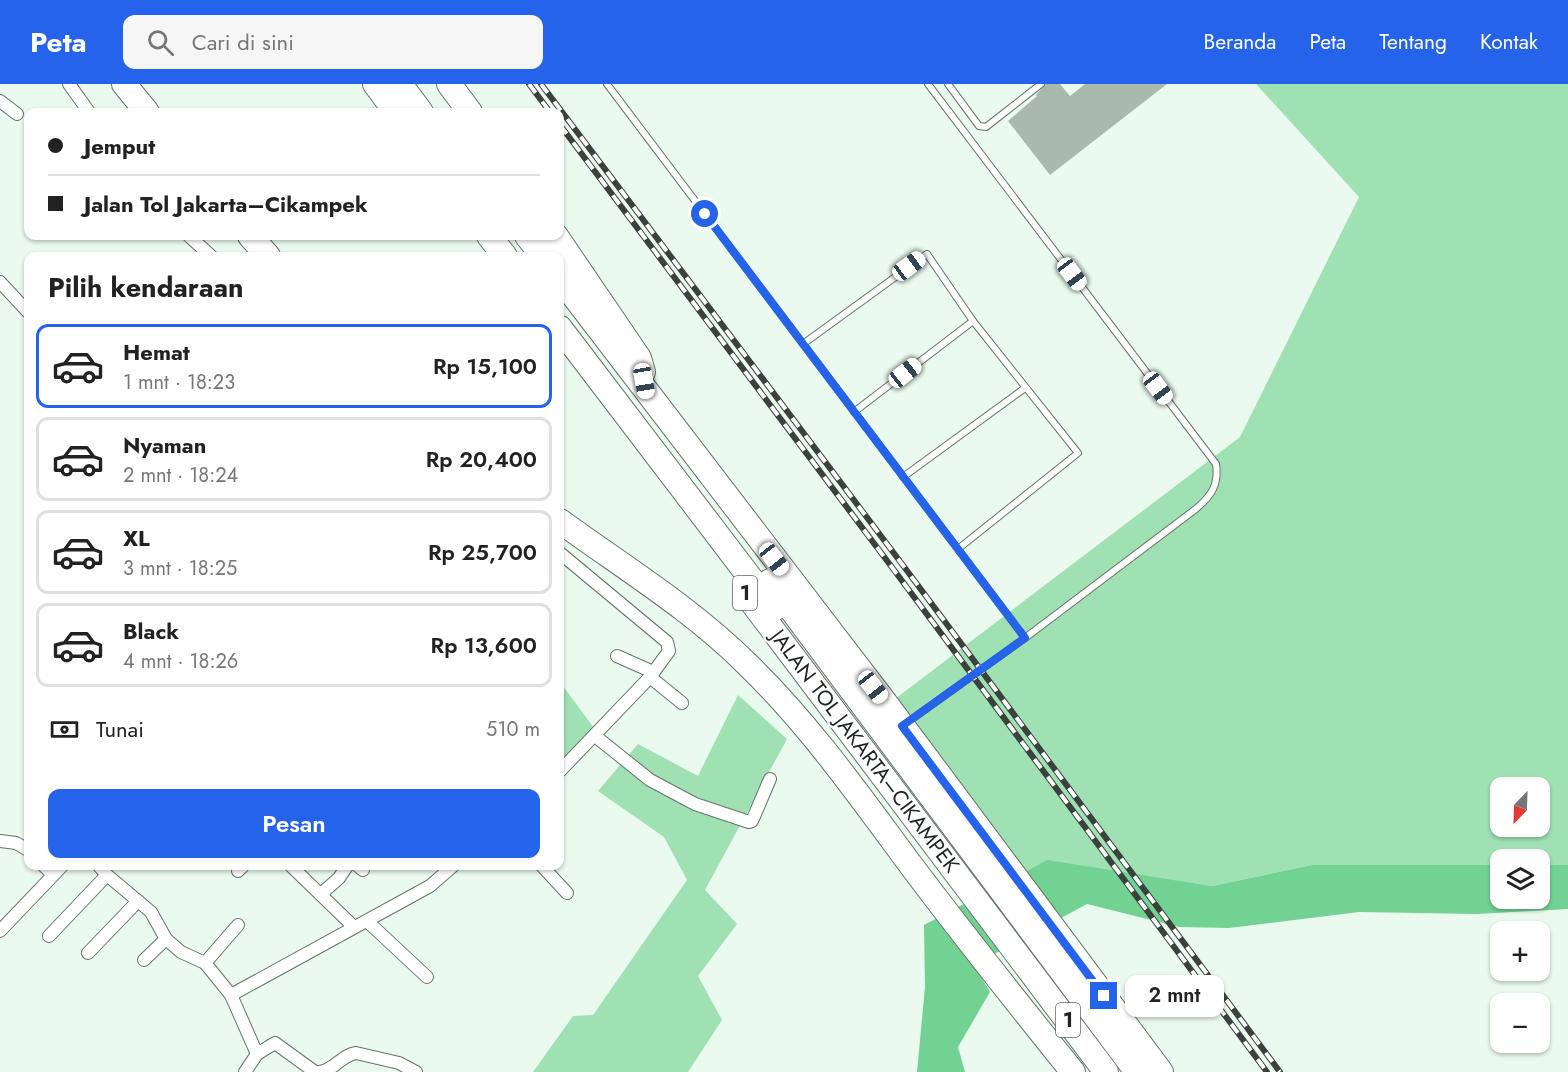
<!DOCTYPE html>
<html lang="id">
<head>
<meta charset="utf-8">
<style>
  :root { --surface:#fff; --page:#f6f6f6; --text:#222; --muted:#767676; --line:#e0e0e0; --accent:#2563eb }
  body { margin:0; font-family:Jost,sans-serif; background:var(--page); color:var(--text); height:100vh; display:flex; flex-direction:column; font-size:22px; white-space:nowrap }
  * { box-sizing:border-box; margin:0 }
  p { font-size:20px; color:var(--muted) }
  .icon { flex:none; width:33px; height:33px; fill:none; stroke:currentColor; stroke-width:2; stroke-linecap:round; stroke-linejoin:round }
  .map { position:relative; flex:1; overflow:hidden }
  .panel { position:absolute; left:24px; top:168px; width:540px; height:618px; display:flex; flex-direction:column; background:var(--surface); border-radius:12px; box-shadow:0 2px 4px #0004 }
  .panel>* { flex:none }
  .hud { position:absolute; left:24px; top:24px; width:540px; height:132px; border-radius:12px; box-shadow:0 2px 4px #0004; display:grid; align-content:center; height:132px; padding:0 24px; background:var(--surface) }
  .needle { width:39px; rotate:203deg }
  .buttons { position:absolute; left:1490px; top:693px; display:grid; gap:12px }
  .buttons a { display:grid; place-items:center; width:60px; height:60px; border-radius:12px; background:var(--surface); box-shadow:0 2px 4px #0004; font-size:30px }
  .end { position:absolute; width:27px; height:27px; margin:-14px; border:8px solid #2563eb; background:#fff; box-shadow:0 0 0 3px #fff }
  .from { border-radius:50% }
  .bubble { position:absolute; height:42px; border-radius:12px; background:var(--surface); box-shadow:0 2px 4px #0004; font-size:20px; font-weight:600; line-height:42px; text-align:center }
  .car { position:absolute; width:18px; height:36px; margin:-18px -9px; border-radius:8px; box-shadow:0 0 4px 2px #0007; background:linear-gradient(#fff 24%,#345 0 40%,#fff 0 76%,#345 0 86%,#fff 0) }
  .hud b { display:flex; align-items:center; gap:21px; height:57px; font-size:22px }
  .hud b+b { border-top:2px solid var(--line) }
  .hud i { width:15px; height:15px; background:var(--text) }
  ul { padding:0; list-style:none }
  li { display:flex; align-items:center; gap:18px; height:84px; margin:0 12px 9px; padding:0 12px; border:3px solid var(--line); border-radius:12px }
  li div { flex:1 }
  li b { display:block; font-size:22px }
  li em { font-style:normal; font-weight:600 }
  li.current { border-color:var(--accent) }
  li>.icon { width:54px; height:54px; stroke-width:1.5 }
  h2 { padding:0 24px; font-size:27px; line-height:72px }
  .pay { display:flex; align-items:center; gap:15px; height:66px; padding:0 24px; font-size:22px }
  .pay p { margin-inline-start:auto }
  .action { display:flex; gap:12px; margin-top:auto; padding:12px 24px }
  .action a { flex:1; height:69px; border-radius:12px; background:var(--accent); color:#fff; font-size:24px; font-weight:600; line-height:69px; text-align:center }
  header { display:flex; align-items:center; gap:36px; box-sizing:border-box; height:84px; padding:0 30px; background:var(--accent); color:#fff }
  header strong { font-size:28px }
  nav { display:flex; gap:33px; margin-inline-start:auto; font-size:21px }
  .search { width:420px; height:54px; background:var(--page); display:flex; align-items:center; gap:15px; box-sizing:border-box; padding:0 21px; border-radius:12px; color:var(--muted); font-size:22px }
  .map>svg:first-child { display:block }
</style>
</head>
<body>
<header>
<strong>Peta</strong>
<div class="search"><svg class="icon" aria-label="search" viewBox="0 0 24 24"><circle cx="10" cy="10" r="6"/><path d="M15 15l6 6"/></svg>Cari di sini</div>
<nav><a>Beranda</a><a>Peta</a><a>Tentang</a><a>Kontak</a></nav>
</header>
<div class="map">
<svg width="1568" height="988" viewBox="0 0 1568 988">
  <rect width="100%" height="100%" fill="#eafaee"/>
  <g fill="#a0e1b4" fill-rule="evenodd">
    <path d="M 1256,0 L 1568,0 L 1568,781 L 1539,781 L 1539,776 L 1500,776 L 1500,781 L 1312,781 L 1212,802 L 1046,777 L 1014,793 L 887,621 L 1240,353 L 1359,113 ZM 1500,704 L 1539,704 L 1539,742 L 1500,742 Z"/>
    <path d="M 560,598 L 594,644 L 560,681 Z"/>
    <path d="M 738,611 L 787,655 L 705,806 L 737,840 L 698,892 L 722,936 L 688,988 L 533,988 L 573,932 L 593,931 L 687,796 L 664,753 L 598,707 L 638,660 L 698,692 Z"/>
  </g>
  <path fill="#72d294" d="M 1047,776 L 1212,802 L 1312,781 L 1500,781 L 1500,814 L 1539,814 L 1539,781 L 1568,781 L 1568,825 L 1477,830 L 1359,828 L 1229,844 L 1179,843 L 1087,820 L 974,881 L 990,908 L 958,963 L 965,988 L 917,988 L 925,903 L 924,841 Z"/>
  <path fill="#aab9ae" d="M 1046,0 L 1060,0 L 1070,12 L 1085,0 L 1167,0 L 1050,91 L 1008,37 L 1037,12 L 1036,11 Z"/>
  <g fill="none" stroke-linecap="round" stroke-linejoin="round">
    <defs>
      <g id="service">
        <path d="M 607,0 L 1025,554"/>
        <path d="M 948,0 L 979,42 L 986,43 L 1041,0"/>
        <path d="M 803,260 L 927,170 L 973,237 L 1078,369 L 958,465"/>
        <path d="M 854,328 L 973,237"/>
        <path d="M 903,393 L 1025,304"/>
        <path d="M 908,638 L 1025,554 L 1197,424 C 1212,411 1219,400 1216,380 L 928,0"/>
      </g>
      <g id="minor">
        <path d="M 69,0 L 89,28"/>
        <path d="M 0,17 L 17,30"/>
        <path d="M 189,152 L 211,172"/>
        <path d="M 0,198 L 28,228"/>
        <path d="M 560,469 L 667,558 L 669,567 L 650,593 L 560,687"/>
        <path d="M 617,572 L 653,588"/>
        <path d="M 650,593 L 682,619"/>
        <path d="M 595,652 L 650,696 L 695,720 L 749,738 L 752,737 L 770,695"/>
        <path d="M 0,757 L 16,759 L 28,766"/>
        <path d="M 44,782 L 53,791"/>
        <path d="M 99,782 L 107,791 L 151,828 L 166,855 L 181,868 L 205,879 L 231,911 L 257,970 L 245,988"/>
        <path d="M 291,782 L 354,843"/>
        <path d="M 358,782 L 363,786"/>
        <path d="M 542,782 L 567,809"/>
        <path d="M 238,787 L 243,782"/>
        <path d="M 321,810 L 339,794 L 347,782"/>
        <path d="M 367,837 L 427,893"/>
        <path d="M 0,847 L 62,782"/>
        <path d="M 49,852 L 107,791"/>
        <path d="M 88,869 L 138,817"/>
        <path d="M 144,876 L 166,855"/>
        <path d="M 205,879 L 238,841"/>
        <path d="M 231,911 L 430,802 L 453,782"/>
        <path d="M 257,970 L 275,959 L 315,988"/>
        <path d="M 319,988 C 334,987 341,971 356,969 L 399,979 L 416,988"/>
      </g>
      <g id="motorway">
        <path d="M 124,0 L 147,28"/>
        <path d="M 375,0 L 396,28"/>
        <path d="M 400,0 L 421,28"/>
        <path d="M 449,0 L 470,28"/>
        <path d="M 250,152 L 268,172"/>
        <path d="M 489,152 L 505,172"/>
        <path d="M 527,152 L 543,172"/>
        <path d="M 556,152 L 639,274 L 643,288"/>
        <path d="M 560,194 L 887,621 L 1161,988"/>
        <path d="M 560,244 L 774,525"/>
        <path d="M 560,437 C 623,483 692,525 747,580 C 810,641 861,714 913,784 C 965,853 1019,921 1073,988"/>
        <path d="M 770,497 L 1137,988"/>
        <path d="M 751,517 L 1106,988"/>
      </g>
    </defs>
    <use href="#service" stroke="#657369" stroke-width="8"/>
    <use href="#minor" stroke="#657369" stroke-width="14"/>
    <use href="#motorway" stroke="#657369" stroke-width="26"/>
    <use href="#service" stroke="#fff" stroke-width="6"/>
    <use href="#minor" stroke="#fff" stroke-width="12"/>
    <use href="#motorway" stroke="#fff" stroke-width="24"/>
    <defs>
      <g id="rail">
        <path d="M 529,0 L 550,28"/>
        <path d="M 541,0 L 902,480 L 1280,988"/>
        <path d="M 560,41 L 894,486 L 1267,988"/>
      </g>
    </defs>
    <use href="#rail" stroke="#3b423d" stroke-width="6"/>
    <use href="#rail" stroke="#fff" stroke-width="4" stroke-dasharray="11" stroke-linecap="butt"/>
  </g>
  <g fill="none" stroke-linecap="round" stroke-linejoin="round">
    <path stroke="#2563eb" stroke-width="8" d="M 705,130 L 1025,554 L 902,642 L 1104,912"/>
  </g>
  <g text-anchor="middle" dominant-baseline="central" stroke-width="4.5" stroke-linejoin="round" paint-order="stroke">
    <g fill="#fff" stroke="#626663" stroke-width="1.5">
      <rect x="733" y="492" width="24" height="34" rx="4.5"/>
      <rect x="1056" y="919" width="24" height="34" rx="4.5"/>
    </g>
    <g font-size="20" font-weight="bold" fill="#1e2420">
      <text x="745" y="509">1</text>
      <text x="1068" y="936">1</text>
    </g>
    <g font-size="21" fill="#1e2420" stroke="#fff">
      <text transform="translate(865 667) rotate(53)">JALAN TOL JAKARTA–CIKAMPEK</text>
    </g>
  </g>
</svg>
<div class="buttons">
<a><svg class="needle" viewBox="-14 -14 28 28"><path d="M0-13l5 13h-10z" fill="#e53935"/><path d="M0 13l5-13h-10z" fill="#767676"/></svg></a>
<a><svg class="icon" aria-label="layers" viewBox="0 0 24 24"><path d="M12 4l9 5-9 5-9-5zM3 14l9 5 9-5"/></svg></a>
<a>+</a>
<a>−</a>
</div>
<i class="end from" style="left:705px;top:130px"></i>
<i class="end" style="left:1104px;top:912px"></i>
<div class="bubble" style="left:1125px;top:891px;width:99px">2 mnt</div>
<i class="car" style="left:909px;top:182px;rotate:54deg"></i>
<i class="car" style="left:1072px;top:190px;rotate:143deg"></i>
<i class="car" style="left:905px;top:289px;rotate:52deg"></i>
<i class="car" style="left:644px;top:297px;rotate:170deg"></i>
<i class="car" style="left:1158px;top:304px;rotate:143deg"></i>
<i class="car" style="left:774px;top:475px;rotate:142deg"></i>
<i class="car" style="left:873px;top:603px;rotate:142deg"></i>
<div class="hud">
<b><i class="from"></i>Jemput</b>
<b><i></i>Jalan Tol Jakarta–Cikampek</b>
</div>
<section class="panel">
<h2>Pilih kendaraan</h2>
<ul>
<li class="current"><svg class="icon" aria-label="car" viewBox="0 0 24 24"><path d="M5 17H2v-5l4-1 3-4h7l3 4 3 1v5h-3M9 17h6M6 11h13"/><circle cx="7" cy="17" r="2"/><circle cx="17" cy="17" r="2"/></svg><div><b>Hemat</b><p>1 mnt · 18:23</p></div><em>Rp 15,100</em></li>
<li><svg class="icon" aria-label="car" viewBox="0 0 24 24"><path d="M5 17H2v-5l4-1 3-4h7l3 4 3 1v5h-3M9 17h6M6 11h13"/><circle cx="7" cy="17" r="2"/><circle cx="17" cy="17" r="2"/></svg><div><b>Nyaman</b><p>2 mnt · 18:24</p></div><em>Rp 20,400</em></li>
<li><svg class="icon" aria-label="car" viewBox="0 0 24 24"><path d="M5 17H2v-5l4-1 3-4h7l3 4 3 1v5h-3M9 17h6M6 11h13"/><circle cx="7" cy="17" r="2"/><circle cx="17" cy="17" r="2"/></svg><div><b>XL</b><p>3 mnt · 18:25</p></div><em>Rp 25,700</em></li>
<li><svg class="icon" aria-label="car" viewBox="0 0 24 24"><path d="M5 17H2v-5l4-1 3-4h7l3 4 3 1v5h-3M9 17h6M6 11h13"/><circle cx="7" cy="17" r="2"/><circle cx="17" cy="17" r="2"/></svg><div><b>Black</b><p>4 mnt · 18:26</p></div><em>Rp 13,600</em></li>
</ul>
<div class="pay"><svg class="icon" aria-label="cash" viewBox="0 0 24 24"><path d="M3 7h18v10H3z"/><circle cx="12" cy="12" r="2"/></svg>Tunai<p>510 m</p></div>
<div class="action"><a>Pesan</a></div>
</section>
</div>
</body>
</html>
